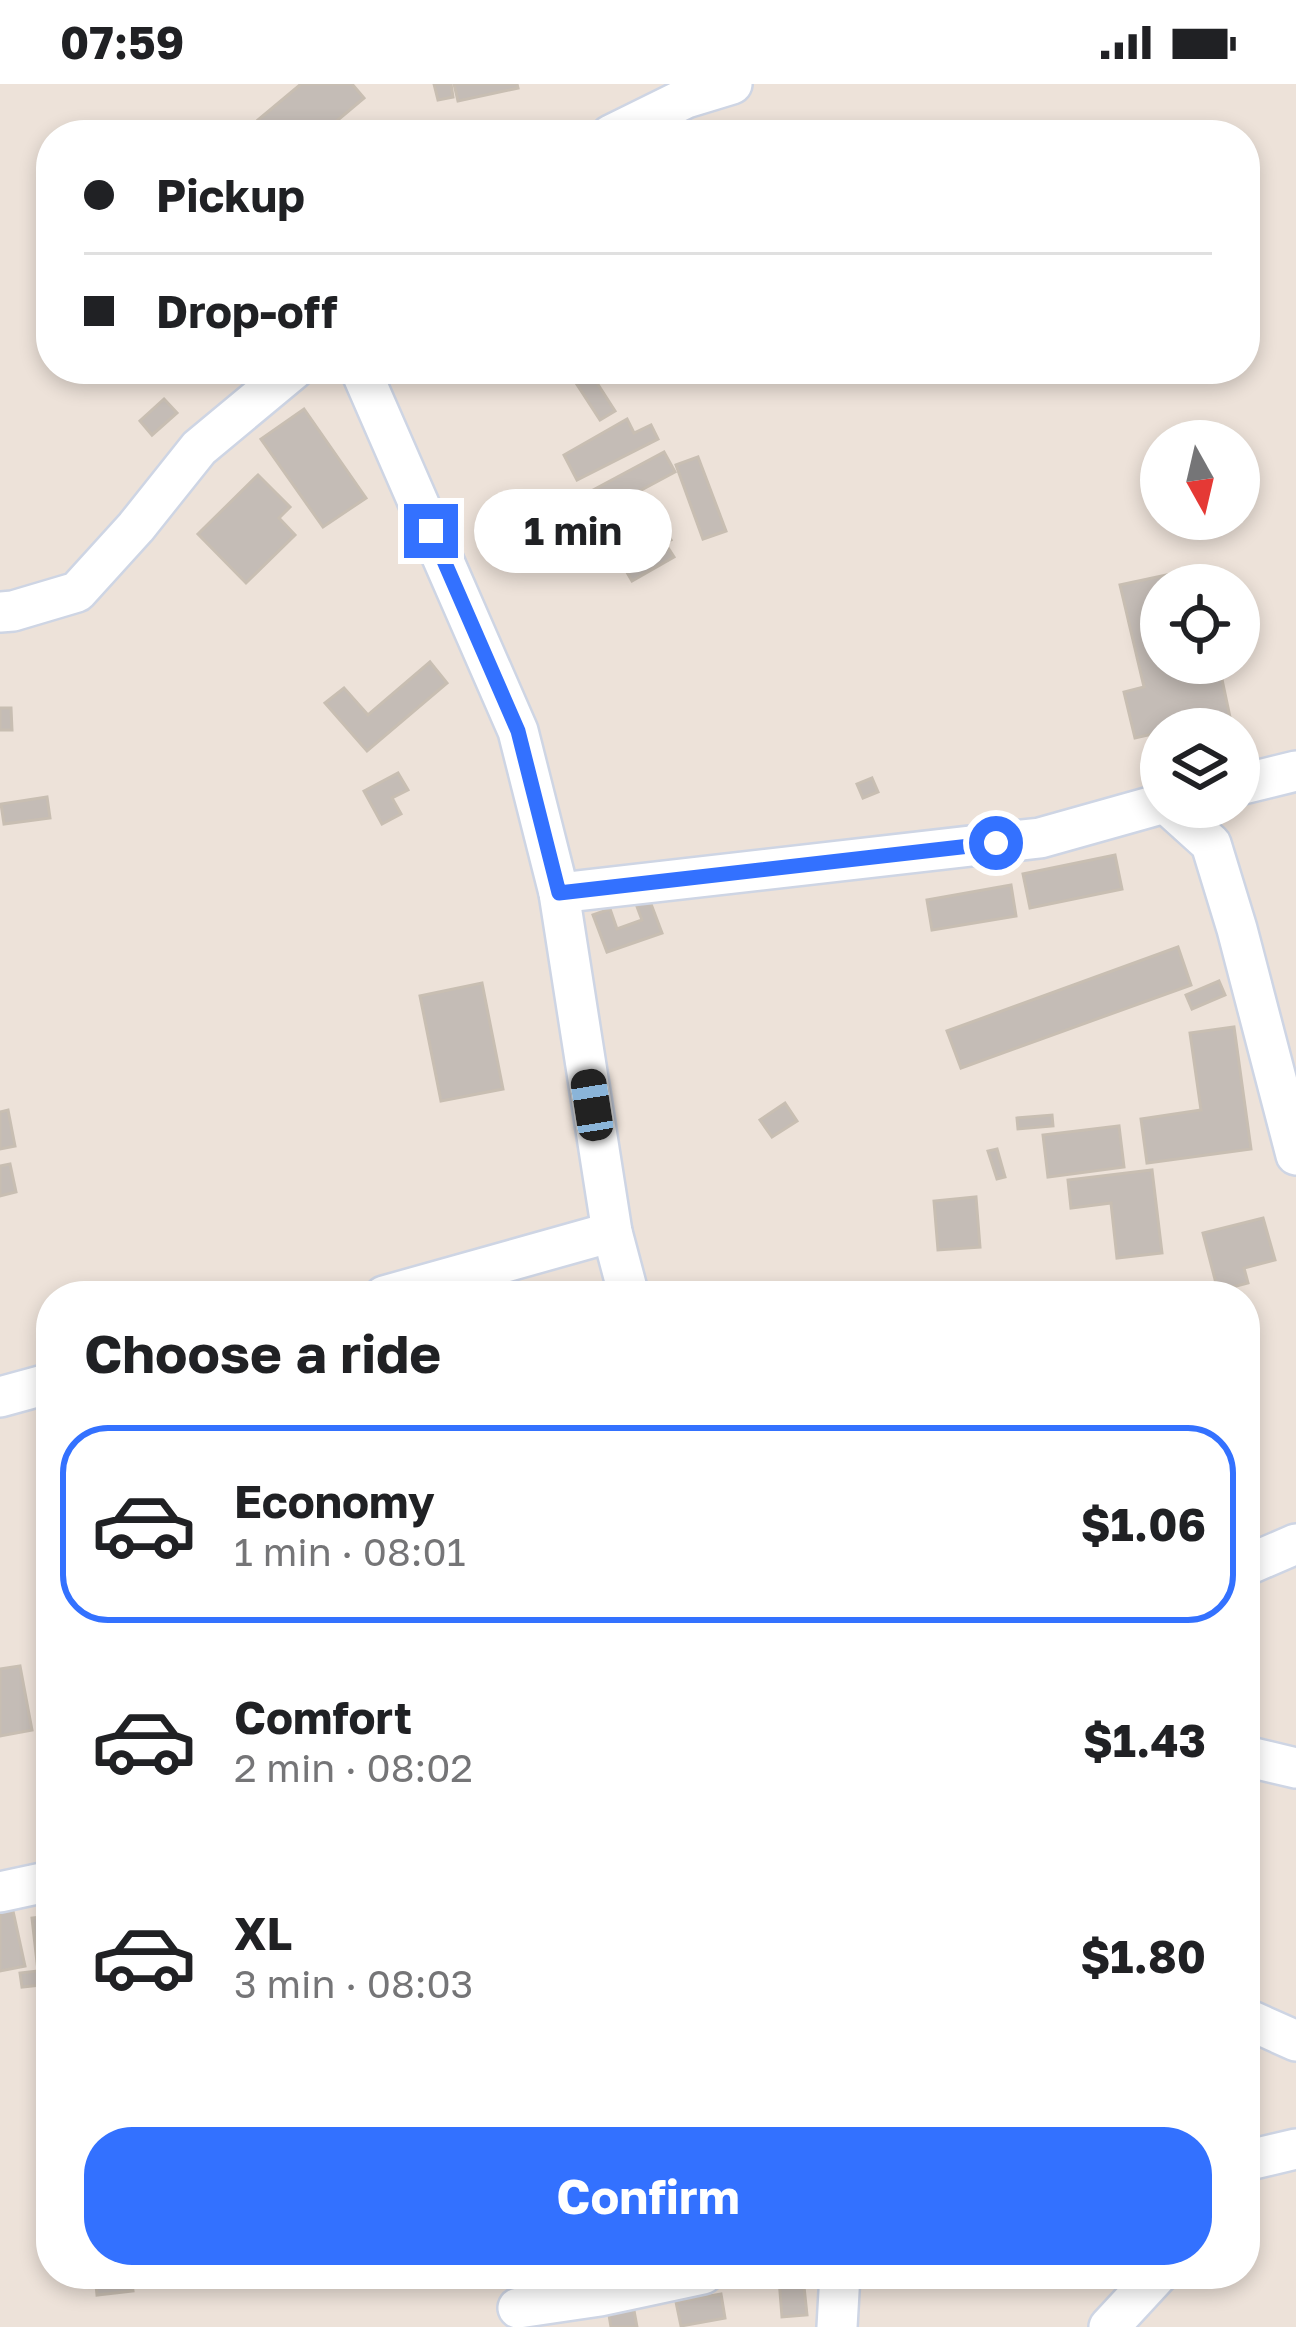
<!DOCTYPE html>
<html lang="en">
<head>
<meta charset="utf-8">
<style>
  :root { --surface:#fff; --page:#f6f6f6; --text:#202124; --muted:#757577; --line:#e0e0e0; --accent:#3371ff }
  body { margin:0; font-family:"Golos Text",sans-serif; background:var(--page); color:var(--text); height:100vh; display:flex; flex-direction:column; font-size:45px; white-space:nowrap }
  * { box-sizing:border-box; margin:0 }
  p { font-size:39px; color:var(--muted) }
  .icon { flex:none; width:66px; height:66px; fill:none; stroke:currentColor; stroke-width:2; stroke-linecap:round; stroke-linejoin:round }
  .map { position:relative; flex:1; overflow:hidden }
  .details { position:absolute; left:36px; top:1197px; width:1224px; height:1008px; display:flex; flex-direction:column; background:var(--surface); border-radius:48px; box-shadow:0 6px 18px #0003 }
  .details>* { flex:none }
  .banner { position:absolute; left:36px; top:36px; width:1224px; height:264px; border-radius:48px; box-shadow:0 6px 18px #0003; display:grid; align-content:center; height:264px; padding:0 48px; background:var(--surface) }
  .needle { width:78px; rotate:172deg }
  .controls { position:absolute; left:1140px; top:336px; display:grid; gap:24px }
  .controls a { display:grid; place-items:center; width:120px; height:120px; border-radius:50%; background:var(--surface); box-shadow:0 6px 18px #0003; font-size:60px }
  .end { position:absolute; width:54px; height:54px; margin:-27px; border:15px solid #3371ff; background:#fff; box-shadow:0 0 0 6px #fff }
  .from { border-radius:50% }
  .bubble { position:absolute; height:84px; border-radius:42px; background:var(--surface); box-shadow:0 6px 18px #0003; font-size:39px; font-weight:700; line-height:84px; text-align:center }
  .car { position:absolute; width:36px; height:72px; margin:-36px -18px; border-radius:15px; box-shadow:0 0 9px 3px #0007; background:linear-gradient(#222 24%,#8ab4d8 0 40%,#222 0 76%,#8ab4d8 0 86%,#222 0) }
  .banner b { display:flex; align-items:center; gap:42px; height:114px; font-size:45px }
  .banner b+b { border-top:3px solid var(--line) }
  .banner i { width:30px; height:30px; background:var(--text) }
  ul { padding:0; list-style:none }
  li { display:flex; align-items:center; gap:36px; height:198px; margin:0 24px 18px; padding:0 24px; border:6px solid transparent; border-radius:48px }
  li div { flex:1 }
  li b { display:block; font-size:45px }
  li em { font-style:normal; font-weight:700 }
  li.current { border-color:var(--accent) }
  li>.icon { width:108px; height:108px; stroke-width:1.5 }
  h2 { padding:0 48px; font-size:54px; line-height:144px }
  .action { display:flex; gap:24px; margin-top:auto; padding:24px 48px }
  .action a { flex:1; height:138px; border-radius:48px; background:var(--accent); color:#fff; font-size:48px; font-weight:700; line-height:138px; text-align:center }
  .status { display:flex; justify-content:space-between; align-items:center; height:84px; padding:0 60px; background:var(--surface); direction:ltr }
  .status svg { height:33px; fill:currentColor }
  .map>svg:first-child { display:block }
</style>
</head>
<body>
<div class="status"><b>07:59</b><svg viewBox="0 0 49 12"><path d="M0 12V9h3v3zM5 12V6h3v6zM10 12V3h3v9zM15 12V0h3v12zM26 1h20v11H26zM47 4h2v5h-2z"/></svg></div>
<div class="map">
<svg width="1296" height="2243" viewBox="0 0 1296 2243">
  <rect width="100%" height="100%" fill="#ede2d9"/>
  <g fill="#c4bcb6" stroke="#c8beb2" stroke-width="3">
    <path d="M 301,0 L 352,0 L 364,14 L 320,51 L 271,51 L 258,36 Z"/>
    <path d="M 434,0 L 451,0 L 453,13 L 438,16 Z"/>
    <path d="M 454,0 L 517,0 L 518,4 L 458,17 Z"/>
    <path d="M 573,285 L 588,285 L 615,327 L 600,336 L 569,288 Z"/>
    <path d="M 164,315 L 177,329 L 152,351 L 140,337 Z"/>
    <path d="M 304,325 L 366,414 L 323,443 L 261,355 Z"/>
    <path d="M 627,335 L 634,349 L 651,341 L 658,355 L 577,396 L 564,371 Z"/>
    <path d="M 664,368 L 675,388 L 619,418 L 624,427 L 608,435 L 593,406 Z"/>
    <path d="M 698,373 L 726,447 L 703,455 L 676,381 Z"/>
    <path d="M 258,391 L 290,423 L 279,434 L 295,451 L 246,499 L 198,450 Z"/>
    <path d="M 640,426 L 644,432 L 653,427 L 671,456 L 665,459 L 674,473 L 632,497 L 603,447 Z"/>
    <path d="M 1185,487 L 1188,501 L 1161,501 L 1161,579 L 1206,579 L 1207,588 L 1220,586 L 1230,633 L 1176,645 L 1161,645 L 1161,648 L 1135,654 L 1124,608 L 1144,603 L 1120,501 Z"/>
    <path d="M 430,578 L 447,599 L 367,667 L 325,619 L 344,604 L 368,631 Z"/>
    <path d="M 0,624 L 11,624 L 12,646 L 0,646 Z"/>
    <path d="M 398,689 L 408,706 L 392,714 L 401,730 L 382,740 L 364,707 Z"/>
    <path d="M 872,694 L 878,708 L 863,714 L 857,700 Z"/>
    <path d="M 47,713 L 50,734 L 4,740 L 1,720 Z"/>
    <path d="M 1115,771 L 1122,805 L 1030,824 L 1023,790 Z"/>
    <path d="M 1011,801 L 1016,832 L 932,846 L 927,816 Z"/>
    <path d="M 648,812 L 662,849 L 607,868 L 593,831 L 610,825 L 617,845 L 642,836 L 635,817 Z"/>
    <path d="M 1178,863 L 1191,901 L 961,984 L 947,947 Z"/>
    <path d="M 1219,897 L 1225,911 L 1192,925 L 1186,911 Z"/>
    <path d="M 482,899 L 503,1005 L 441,1017 L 420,912 Z"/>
    <path d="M 1234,943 L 1251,1065 L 1147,1079 L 1141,1035 L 1201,1026 L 1190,949 Z"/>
    <path d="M 785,1019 L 797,1037 L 772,1053 L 760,1036 Z"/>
    <path d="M 8,1026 L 15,1062 L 0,1065 L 0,1028 Z"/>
    <path d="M 1052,1031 L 1053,1042 L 1018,1045 L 1017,1034 Z"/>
    <path d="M 1119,1042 L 1124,1083 L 1048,1093 L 1043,1051 Z"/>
    <path d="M 997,1065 L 1005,1093 L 997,1095 L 988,1067 Z"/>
    <path d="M 10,1080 L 16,1108 L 0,1112 L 0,1082 Z"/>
    <path d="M 1152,1086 L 1162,1169 L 1117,1174 L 1111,1119 L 1071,1124 L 1068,1096 Z"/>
    <path d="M 976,1113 L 980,1163 L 938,1166 L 934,1117 Z"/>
    <path d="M 1263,1134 L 1275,1176 L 1244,1184 L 1248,1199 L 1218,1207 L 1203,1149 Z"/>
    <path d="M 20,1582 L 32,1646 L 0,1652 L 0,1585 Z"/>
    <path d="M 13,1827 L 25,1882 L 0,1887 L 0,1829 Z"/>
    <path d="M 51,1832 L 51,1900 L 22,1903 L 20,1889 L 38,1887 L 32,1834 Z"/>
    <path d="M 95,2190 L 131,2190 L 133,2207 L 97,2211 Z"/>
    <path d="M 803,2193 L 807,2231 L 782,2233 L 779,2195 Z"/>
    <path d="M 721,2210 L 725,2234 L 681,2242 L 676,2218 Z"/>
    <path d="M 633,2221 L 637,2243 L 611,2243 L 608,2225 Z"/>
  </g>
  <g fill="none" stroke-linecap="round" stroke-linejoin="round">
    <defs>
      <g id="minor">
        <path d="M 611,51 L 686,14 L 732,0"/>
        <path d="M 360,285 L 518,647 L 559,809 L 612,1148 L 629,1212"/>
        <path d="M 0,528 L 13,527 L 77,508 L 136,443 L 199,364 L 294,285"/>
        <path d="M 1239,701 L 1296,687"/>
        <path d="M 1170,723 L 1211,760 L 1237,845 L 1296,1071"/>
        <path d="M 559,809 L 1040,754 L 1161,720"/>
        <path d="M 384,1212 L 612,1148"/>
        <path d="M 0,1313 L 51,1299"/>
        <path d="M 1245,1482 L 1296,1460"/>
        <path d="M 1245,1672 L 1296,1684"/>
        <path d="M 0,1808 L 51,1797"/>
        <path d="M 1245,1934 L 1296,1957"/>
        <path d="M 1245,2077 L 1296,2065"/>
        <path d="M 518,2224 L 600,2212 L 703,2190"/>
        <path d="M 837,2243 L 840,2190"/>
        <path d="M 1109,2243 L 1158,2190"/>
      </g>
    </defs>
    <use href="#minor" stroke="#ced5e4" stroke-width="44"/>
    <use href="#minor" stroke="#fff" stroke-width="39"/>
  </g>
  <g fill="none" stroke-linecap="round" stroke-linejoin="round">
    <path stroke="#3371ff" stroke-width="15" d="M 431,447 L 518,647 L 559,809 L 996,759"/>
  </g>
</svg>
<div class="controls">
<a><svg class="needle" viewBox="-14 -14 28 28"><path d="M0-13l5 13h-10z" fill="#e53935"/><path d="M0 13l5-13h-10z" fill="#757577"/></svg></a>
<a><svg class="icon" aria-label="locate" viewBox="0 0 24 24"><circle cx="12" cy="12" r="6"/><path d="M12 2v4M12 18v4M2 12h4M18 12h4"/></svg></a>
<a><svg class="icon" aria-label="layers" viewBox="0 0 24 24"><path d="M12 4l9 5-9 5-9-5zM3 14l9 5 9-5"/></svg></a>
</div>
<i class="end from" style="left:996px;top:759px"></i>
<i class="end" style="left:431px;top:447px"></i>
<div class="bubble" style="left:474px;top:405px;width:198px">1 min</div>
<i class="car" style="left:592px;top:1021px;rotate:351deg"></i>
<div class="banner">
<b><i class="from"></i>Pickup</b>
<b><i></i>Drop-off</b>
</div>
<section class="details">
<h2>Choose a ride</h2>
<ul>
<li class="current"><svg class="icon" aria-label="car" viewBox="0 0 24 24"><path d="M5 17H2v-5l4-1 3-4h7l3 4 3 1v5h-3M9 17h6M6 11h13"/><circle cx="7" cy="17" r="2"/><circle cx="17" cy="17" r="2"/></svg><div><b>Economy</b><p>1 min · 08:01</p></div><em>$1.06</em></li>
<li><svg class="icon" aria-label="car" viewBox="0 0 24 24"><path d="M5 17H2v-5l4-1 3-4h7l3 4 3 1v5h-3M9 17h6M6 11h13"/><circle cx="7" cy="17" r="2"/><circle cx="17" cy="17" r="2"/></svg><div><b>Comfort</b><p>2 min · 08:02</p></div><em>$1.43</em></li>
<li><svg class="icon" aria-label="car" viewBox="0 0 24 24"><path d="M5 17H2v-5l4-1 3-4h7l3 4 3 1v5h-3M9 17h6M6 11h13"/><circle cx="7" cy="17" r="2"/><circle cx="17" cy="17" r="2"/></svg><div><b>XL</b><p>3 min · 08:03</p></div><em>$1.80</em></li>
</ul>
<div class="action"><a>Confirm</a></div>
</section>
</div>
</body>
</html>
